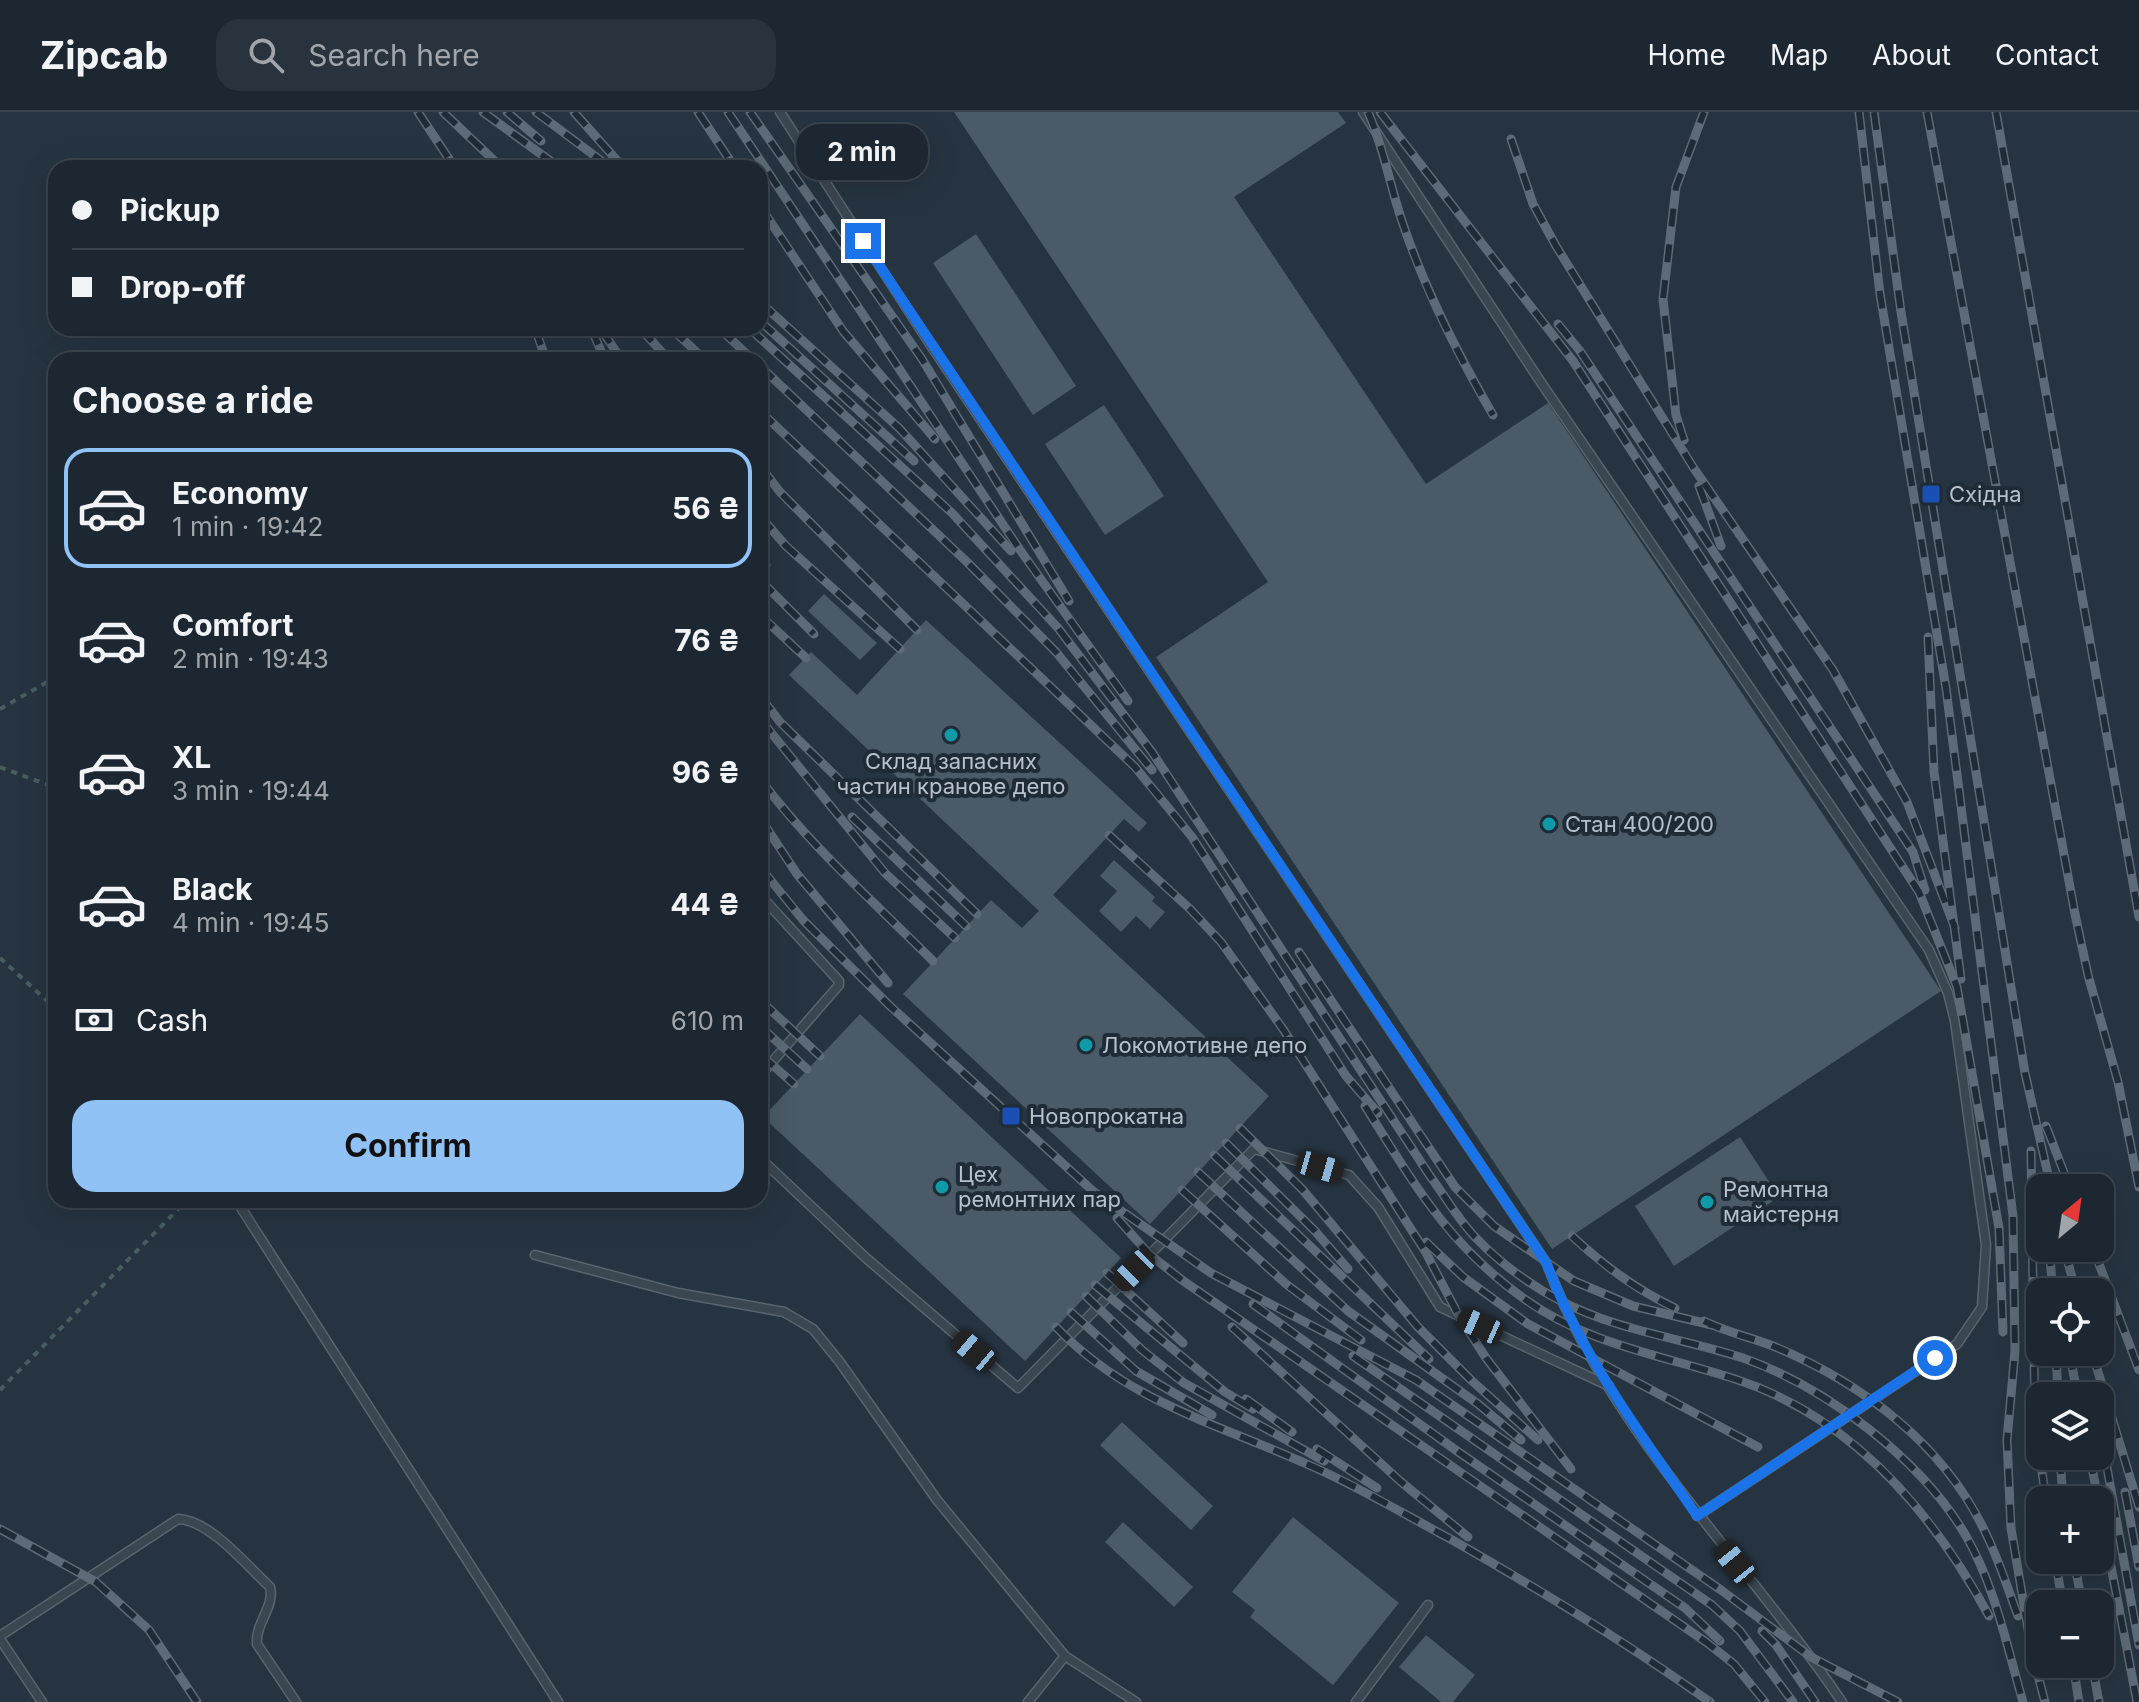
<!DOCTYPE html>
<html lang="en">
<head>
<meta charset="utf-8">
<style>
  :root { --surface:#1c2731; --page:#29333d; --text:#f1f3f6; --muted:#a0a5ab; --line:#3a444d; --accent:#91c2f6 }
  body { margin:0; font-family:Inter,sans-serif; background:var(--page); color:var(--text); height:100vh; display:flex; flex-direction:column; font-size:30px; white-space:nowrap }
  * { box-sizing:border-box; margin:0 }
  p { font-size:26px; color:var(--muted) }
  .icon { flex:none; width:44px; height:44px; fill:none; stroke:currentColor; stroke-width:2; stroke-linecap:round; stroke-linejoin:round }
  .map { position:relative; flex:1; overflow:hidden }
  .sheet { position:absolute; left:48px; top:240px; width:720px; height:856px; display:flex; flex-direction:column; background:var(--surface); border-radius:24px; box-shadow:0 8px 32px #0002,0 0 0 2px var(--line) }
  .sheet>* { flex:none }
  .guide { position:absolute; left:48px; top:48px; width:720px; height:176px; border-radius:24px; box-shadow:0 8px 32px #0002,0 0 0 2px var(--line); display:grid; align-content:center; height:176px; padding:0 24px; background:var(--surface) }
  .needle { width:52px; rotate:29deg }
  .tools { position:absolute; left:2026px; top:1062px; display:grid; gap:16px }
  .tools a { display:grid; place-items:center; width:88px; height:88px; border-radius:16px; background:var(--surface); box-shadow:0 8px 32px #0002,0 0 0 2px var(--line); font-size:40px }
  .end { position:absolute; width:36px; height:36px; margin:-18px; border:10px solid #1a73e8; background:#fff; box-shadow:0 0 0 4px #fff }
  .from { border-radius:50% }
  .bubble { position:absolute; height:56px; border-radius:24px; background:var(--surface); box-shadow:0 8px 32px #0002,0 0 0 2px var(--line); font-size:26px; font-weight:700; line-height:56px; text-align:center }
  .car { position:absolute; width:24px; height:48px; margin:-24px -12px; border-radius:10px; box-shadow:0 0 6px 2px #0007; background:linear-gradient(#222 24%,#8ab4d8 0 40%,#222 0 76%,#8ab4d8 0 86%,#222 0) }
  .guide b { display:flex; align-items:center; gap:28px; height:76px; font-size:30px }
  .guide b+b { border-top:2px solid var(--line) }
  .guide i { width:20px; height:20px; background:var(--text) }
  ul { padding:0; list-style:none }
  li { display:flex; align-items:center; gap:24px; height:120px; margin:0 16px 12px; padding:0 8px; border:4px solid transparent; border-radius:24px }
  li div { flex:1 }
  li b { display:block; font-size:30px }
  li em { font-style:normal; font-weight:700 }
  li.selected { border-color:var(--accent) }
  li>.icon { width:72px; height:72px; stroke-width:1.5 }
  h2 { padding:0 24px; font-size:36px; line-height:96px }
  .pay { display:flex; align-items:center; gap:20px; height:88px; padding:0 24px; font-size:30px }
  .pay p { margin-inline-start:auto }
  .button { display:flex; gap:16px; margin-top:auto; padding:16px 24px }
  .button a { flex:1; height:92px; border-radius:24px; background:var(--accent); color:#111; font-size:32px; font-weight:700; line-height:92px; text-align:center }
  header { display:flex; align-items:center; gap:48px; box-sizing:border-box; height:112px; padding:0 40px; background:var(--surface); border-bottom:2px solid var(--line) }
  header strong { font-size:38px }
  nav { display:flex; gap:44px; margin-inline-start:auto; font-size:28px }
  .search { width:560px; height:72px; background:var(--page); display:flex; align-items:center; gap:20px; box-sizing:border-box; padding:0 28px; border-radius:24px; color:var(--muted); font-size:30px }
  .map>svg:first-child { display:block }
</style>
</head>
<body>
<header>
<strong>Zipcab</strong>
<div class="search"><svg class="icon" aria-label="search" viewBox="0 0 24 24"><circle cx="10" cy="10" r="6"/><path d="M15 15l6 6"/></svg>Search here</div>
<nav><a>Home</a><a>Map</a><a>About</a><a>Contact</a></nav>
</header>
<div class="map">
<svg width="2139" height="1590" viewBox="0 0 2139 1590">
  <rect width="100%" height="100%" fill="#263441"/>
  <g fill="#4a5a66">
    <path d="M 954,0 L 1338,0 L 1346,11 L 1234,85 L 1426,372 L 1548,291 L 1941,879 L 1552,1137 L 1156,545 L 1268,470 Z"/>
    <path d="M 976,122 L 1076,274 L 1033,303 L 933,151 Z"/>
    <path d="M 1104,293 L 1164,384 L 1105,423 L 1045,332 Z"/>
    <path d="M 824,482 L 877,531 L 860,548 L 808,499 Z"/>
    <path d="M 926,508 L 1147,711 L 1139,720 L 1124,707 L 1053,783 L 1269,984 L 1150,1112 L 903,882 L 991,788 L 1022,816 L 1039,799 L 789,563 L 811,540 L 857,583 Z"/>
    <path d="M 1114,748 L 1155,785 L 1152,789 L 1165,800 L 1150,817 L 1136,804 L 1121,820 L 1099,799 L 1117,779 L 1100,764 Z"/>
    <path d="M 860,902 L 1121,1146 L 1025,1249 L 763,1005 Z"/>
    <path d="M 1740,1025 L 1779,1085 L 1674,1154 L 1635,1094 Z"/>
    <path d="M 1122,1310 L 1213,1394 L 1191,1418 L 1100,1333 Z"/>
    <path d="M 1293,1405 L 1399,1491 L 1333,1573 L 1250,1505 L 1255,1498 L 1232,1480 Z"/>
    <path d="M 1123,1410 L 1193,1475 L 1174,1495 L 1105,1430 Z"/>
    <path d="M 1426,1523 L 1475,1563 L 1453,1590 L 1441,1590 L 1399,1555 Z"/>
  </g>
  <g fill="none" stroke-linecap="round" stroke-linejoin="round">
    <defs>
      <g id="service">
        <path d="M 780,0 L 930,232 L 1547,1152 C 1609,1319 1744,1445 1842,1590"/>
        <path d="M 1363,0 L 1542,272 L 1929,838 L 1948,881 L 1955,909 L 1986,1133 L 1982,1195 L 1957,1232 L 1697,1404"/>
        <path d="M 760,783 L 839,869 L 839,873 L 760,964"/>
        <path d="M 760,1046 L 866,1146 L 1018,1276 L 1254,1037 L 1349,1063 L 1378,1095 L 1440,1195 L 1609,1274"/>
        <path d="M 236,1088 L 558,1590"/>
        <path d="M 535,1143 L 678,1181 L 784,1200 L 813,1217 L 839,1249 L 937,1388 L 1065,1544 L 1136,1590"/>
        <path d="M 0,1524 L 178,1407 C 210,1408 246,1453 270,1475 C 275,1495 255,1511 257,1532 L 296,1590"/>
        <path d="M 0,1527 L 42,1590"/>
        <path d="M 1028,1590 L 1065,1544"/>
        <path d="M 1356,1590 L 1428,1493"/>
      </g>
    </defs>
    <use href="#service" stroke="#58646e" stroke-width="11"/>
    <g stroke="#475d5e" stroke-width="4" stroke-dasharray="6 6" stroke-linecap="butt">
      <path d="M 0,597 L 56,565"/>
      <path d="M 0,655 L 56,676"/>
      <path d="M 0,846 L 56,897"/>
      <path d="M 0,1278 L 187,1088"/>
    </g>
    <use href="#service" stroke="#3a4650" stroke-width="8"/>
    <defs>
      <g id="rail">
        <path d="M 418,0 L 455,56"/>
        <path d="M 443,0 L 502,56"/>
        <path d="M 483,0 L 560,56"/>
        <path d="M 507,0 L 541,29"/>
        <path d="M 536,0 L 611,56"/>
        <path d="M 574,0 L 621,53"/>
        <path d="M 698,0 L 735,56"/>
        <path d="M 728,0 L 1020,438 L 1128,589"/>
        <path d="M 750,0 L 922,247 L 1069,489"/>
        <path d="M 1368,0 C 1384,36 1390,75 1403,112 C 1426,180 1457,241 1493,303"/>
        <path d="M 1380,0 L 1573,249 L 1919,780 L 1957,875 L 1999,1116 L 2003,1220"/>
        <path d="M 1859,0 L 1880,182 L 1946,576 L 2013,1104 L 2015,1239 L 2007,1328 L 2011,1416 L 2032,1541 L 2045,1590"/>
        <path d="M 1874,0 L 1901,200 L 2025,961 L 2051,1076"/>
        <path d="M 1927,0 L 2075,802 L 2088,863 L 2118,970 L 2139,1075"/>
        <path d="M 1996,0 L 2139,805"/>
        <path d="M 1511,27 L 1533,92 L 1556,134 L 1693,355 L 1833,558 L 1907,690 L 1955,816"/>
        <path d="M 760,94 L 843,219 L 935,327"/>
        <path d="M 760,190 L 899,316 L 1011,439"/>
        <path d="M 760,209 L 914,349"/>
        <path d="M 1558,212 L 1580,239 L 1913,740 L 1925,778"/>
        <path d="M 535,216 L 546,248"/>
        <path d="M 591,216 L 605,248"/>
        <path d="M 600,216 L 622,248"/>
        <path d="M 640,216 L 669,248"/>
        <path d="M 671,216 L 705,248"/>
        <path d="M 719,216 L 753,248"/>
        <path d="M 749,216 L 952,401 L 1058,516 L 1152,640 L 1430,1064 C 1445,1084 1459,1109 1477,1127 C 1499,1150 1530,1173 1559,1188 C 1617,1219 1682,1226 1743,1246 C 1826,1275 1922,1348 1966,1424 C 1995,1474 2007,1535 2023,1590"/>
        <path d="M 760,254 L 967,450 L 1056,540 L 1152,658"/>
        <path d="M 760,299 L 1135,655 L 1192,725 L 1346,964 L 1378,1001"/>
        <path d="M 1684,328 L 1676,303 L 1663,187 L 1676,75 L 1704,0"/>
        <path d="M 760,354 L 780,380 L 917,518"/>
        <path d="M 1699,374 L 1721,434"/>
        <path d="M 760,404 L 786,434 L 900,537"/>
        <path d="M 760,445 L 766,453"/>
        <path d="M 760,468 L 814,522"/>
        <path d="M 760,503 L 806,546"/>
        <path d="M 1928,525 L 1934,660 L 1961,867"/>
        <path d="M 760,584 L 780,610 L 977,802"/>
        <path d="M 760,607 L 885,761 L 955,826"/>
        <path d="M 760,667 C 810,734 874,790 933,849"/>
        <path d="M 852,705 L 966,814"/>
        <path d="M 760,706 L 797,762 L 888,871"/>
        <path d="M 1109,723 L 1190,797 L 1221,830 L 1283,917 L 1425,1139 L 1459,1204 L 1486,1246 L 1571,1357"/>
        <path d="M 760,755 L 803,808 L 890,894 L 1094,1080 L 1211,1161 L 1416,1268 L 1721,1478 L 1811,1545 L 1898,1590"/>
        <path d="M 1299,840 L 1455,1075 L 1494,1114 L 1574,1169 L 1633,1194 L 1712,1213"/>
        <path d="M 760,888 L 820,944"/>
        <path d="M 760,914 L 807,957"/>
        <path d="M 760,942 L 794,972"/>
        <path d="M 1365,994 C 1414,1072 1449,1134 1526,1188 C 1587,1232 1665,1244 1735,1267 C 1852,1305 1932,1399 1989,1504"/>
        <path d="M 2046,1014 L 2070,1076"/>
        <path d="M 1240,1016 L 1302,1077 L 1418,1215 L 1471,1268 L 1538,1328"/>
        <path d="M 1226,1031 L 1315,1119 L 1348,1157"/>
        <path d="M 2031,1039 L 2035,1310 L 2046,1388"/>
        <path d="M 1214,1043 L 1429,1247"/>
        <path d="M 1198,1060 L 1348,1199 L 1478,1292 L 1521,1328"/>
        <path d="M 1182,1078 L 1286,1172 L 1361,1228"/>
        <path d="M 1117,1106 L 1149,1142 L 1182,1168 L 1706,1530 L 1734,1552 L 1765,1590"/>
        <path d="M 1572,1124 C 1604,1154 1635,1177 1675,1196"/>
        <path d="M 1426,1130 L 1463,1165 L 1528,1212 L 1758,1335"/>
        <path d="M 2049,1136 L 2053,1180"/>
        <path d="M 2064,1136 L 2076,1180"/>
        <path d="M 2093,1136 L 2139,1258"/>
        <path d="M 1107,1161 L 1183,1231"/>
        <path d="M 1095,1173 L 1225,1280 L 1253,1297"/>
        <path d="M 1086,1184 L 1142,1238 L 1184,1271 L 1324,1349"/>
        <path d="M 1253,1192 L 1457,1339 L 1685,1496 L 1720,1529"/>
        <path d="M 1071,1200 L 1136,1259 L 1212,1303"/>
        <path d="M 1704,1209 C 1726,1220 1750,1225 1773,1234 C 1863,1271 1946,1334 1987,1424 C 1999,1449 2008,1477 2018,1504"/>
        <path d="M 1056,1215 C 1128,1290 1218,1312 1309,1353 C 1359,1375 1406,1403 1454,1429 C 1542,1479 1627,1531 1710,1590"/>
        <path d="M 1232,1215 L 1400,1369 L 1468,1425"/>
        <path d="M 2056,1240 L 2058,1284"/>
        <path d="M 2069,1240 L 2078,1284"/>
        <path d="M 2092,1240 L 2139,1395"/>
        <path d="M 1353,1244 L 1712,1493 L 1740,1519 L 1793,1590"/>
        <path d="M 1246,1287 L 1292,1320"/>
        <path d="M 2100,1317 L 2139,1533"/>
        <path d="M 1317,1337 L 1377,1376"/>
        <path d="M 2060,1344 L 2063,1388"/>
        <path d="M 2090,1344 L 2098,1388"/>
        <path d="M 2125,1380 L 2139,1455"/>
        <path d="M 2100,1397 L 2137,1590"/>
        <path d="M 0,1417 L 96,1470 L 149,1518 L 197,1590"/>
        <path d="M 2055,1448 L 2063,1492"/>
        <path d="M 2074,1448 L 2082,1492"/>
        <path d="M 1762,1519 L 1776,1533 L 1815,1590"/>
        <path d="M 2073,1552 L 2079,1590"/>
        <path d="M 2092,1552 L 2099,1590"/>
      </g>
    </defs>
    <use href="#rail" stroke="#5d6a77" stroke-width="9"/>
    <use href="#rail" stroke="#1f2b36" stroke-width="6" stroke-dasharray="18" stroke-linecap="butt"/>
  </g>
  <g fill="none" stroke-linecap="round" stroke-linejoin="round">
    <path stroke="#1a73e8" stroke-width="10" d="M 863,129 L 1547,1152 C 1581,1244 1642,1323 1697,1404 L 1935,1246"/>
  </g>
  <g fill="#1a4fb4" stroke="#1f2b36" stroke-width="3">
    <rect x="1921" y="372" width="20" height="20" rx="4"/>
    <rect x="1001" y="994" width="20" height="20" rx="4"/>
  </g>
  <g fill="#0f9aa8" stroke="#1f2b36" stroke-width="3">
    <circle cx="951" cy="623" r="8"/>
    <circle cx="1549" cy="712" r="8"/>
    <circle cx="1086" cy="933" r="8"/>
    <circle cx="942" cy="1075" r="8"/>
    <circle cx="1707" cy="1090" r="8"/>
  </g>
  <g text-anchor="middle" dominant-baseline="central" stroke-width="8" stroke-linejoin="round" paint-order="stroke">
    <g font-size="22" fill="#b7c1cb" stroke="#1f2b36" text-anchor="start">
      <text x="1949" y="382">Східна</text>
      <text x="951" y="649" text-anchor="middle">Склад запасних<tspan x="951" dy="25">частин кранове депо</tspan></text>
      <text x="1565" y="712">Стан 400/200</text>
      <text x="1102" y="933">Локомотивне депо</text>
      <text x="1029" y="1004">Новопрокатна</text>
      <text x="958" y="1062">Цех<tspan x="958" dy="25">ремонтних пар</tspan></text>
      <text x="1723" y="1077">Ремонтна<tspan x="1723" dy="25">майстерня</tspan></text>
    </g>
  </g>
</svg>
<div class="tools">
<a><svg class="needle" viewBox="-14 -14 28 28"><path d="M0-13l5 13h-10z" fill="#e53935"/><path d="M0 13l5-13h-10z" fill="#a0a5ab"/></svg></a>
<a><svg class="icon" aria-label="locate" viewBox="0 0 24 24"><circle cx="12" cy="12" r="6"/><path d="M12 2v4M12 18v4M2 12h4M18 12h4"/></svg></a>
<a><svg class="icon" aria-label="layers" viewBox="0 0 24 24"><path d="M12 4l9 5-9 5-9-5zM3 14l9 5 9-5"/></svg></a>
<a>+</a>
<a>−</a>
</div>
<i class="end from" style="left:1935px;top:1246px"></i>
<i class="end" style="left:863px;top:129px"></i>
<div class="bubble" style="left:796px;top:12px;width:132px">2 min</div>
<i class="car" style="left:1320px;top:1055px;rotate:106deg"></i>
<i class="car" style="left:1134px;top:1158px;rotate:225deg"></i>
<i class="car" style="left:1480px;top:1214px;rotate:294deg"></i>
<i class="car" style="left:974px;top:1239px;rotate:310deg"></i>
<i class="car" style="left:1735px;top:1451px;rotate:321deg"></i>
<div class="guide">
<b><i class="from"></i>Pickup</b>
<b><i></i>Drop-off</b>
</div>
<section class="sheet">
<h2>Choose a ride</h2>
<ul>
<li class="selected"><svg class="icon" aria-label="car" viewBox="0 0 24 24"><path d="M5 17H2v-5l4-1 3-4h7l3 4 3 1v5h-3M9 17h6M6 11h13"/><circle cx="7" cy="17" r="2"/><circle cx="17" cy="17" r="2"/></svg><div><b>Economy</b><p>1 min · 19:42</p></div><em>56 ₴</em></li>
<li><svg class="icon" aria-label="car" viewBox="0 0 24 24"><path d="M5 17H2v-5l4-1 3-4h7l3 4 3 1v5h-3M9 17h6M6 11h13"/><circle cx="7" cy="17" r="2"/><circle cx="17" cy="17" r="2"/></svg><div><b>Comfort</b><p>2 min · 19:43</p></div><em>76 ₴</em></li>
<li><svg class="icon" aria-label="car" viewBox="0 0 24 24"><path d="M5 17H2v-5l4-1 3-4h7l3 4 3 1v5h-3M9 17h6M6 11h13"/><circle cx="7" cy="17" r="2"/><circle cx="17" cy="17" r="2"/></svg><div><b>XL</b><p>3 min · 19:44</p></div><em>96 ₴</em></li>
<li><svg class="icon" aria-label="car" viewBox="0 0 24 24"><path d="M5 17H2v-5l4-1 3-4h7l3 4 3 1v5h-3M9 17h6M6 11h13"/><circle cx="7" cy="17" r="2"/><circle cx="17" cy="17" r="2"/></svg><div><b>Black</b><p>4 min · 19:45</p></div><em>44 ₴</em></li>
</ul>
<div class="pay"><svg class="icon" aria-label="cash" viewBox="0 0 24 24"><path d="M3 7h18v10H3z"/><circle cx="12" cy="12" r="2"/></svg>Cash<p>610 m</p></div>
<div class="button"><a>Confirm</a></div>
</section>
</div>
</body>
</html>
